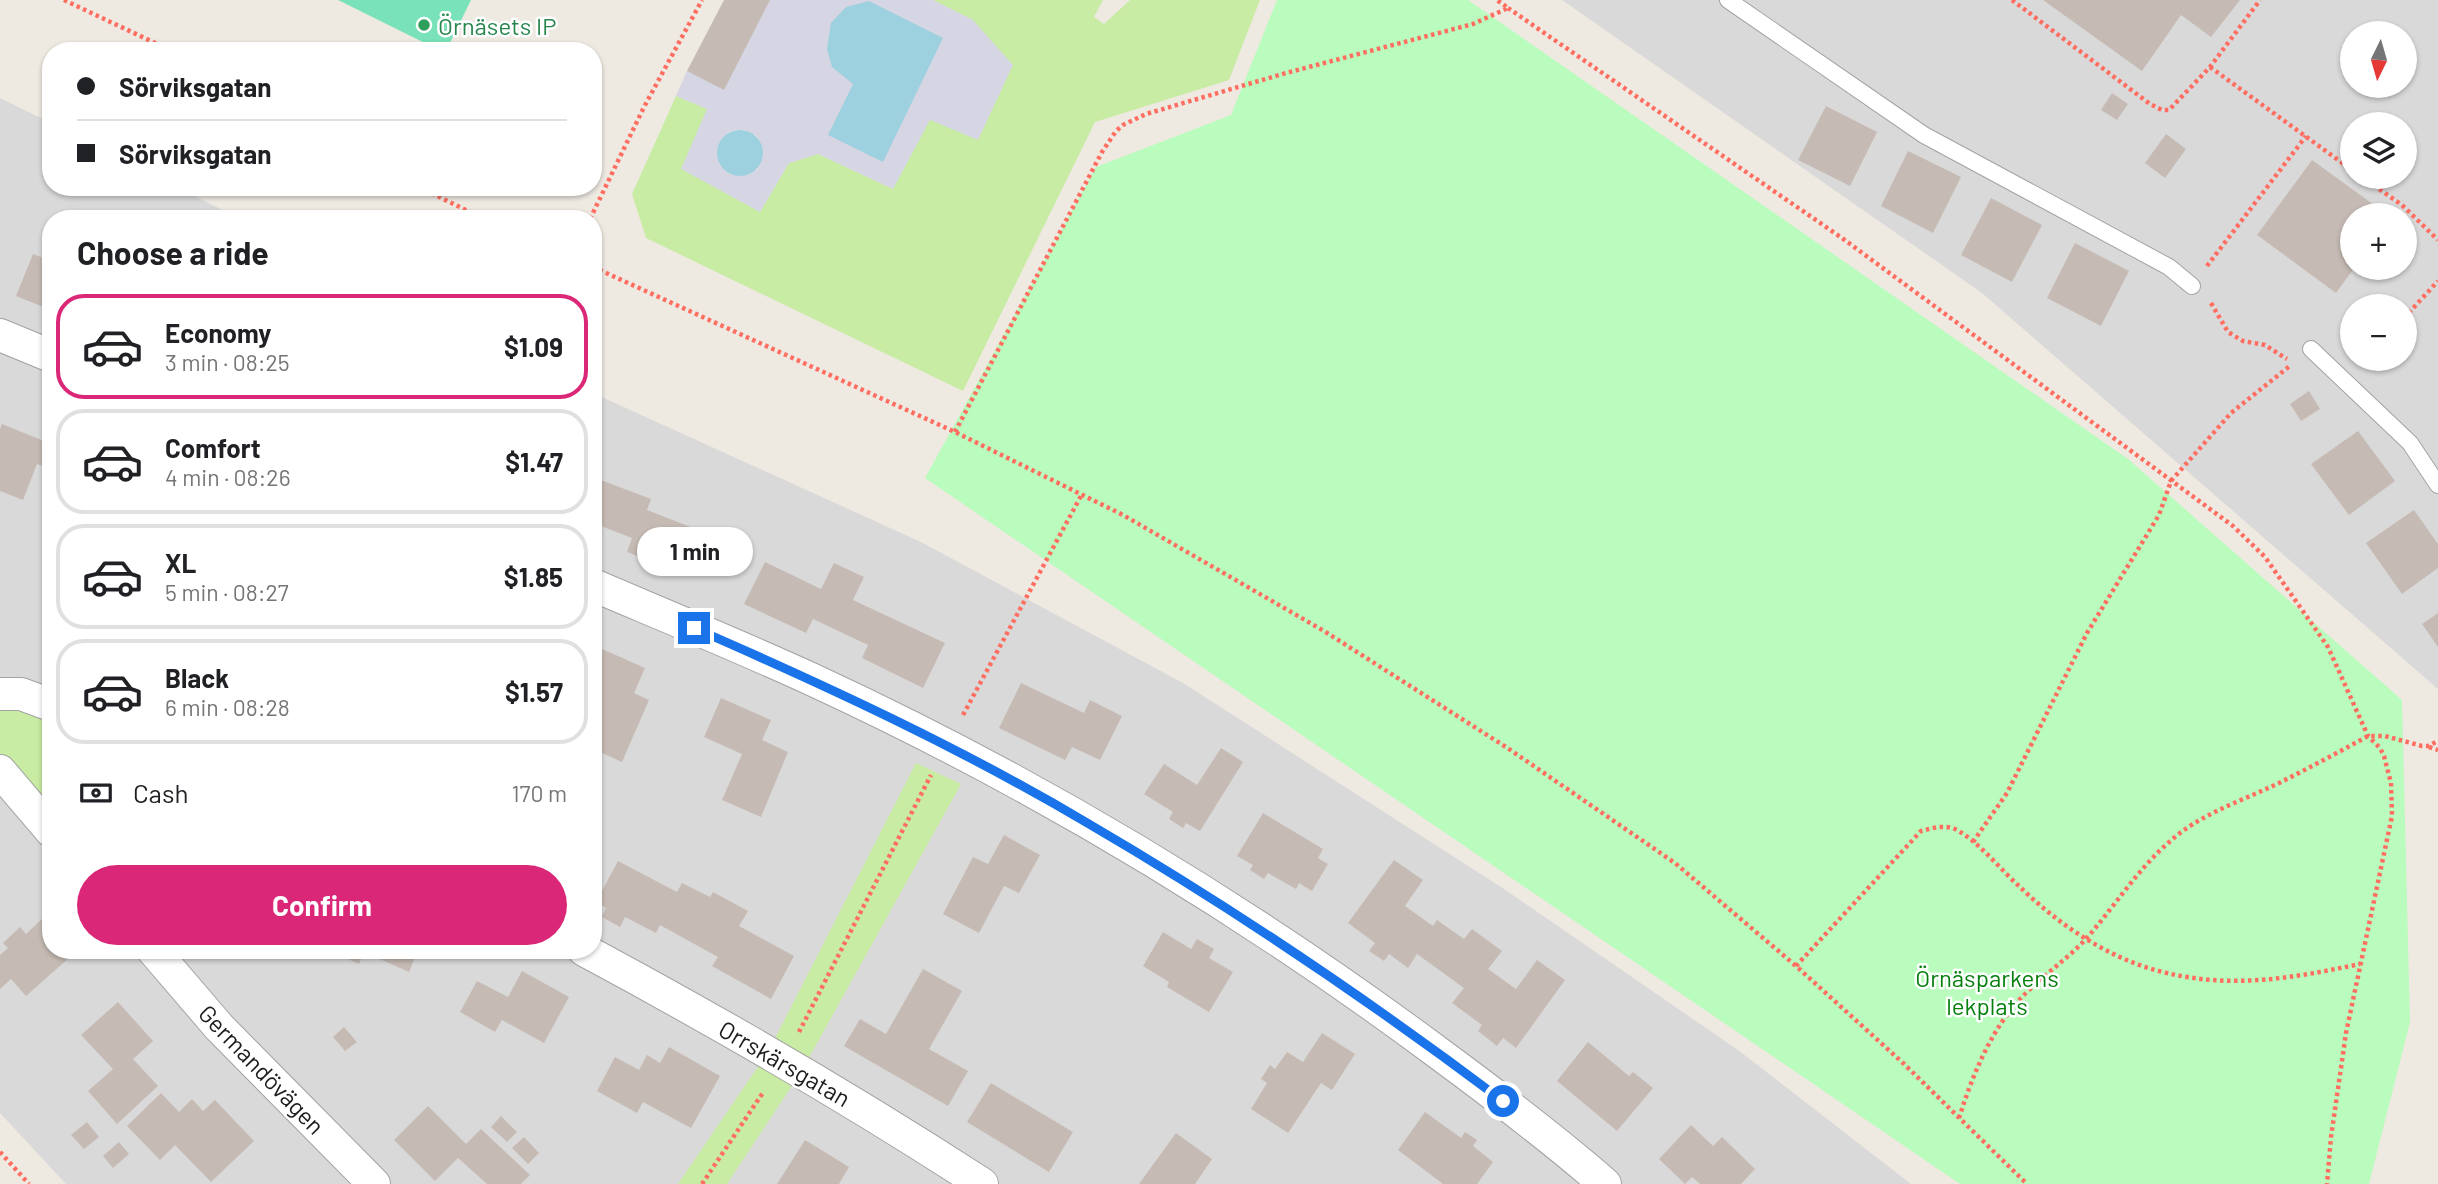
<!DOCTYPE html>
<html lang="en">
<head>
<meta charset="utf-8">
<style>
  :root { --surface:#fff; --page:#f2f2f2; --text:#202124; --muted:#757577; --line:#e0e0e0; --accent:#db2777 }
  body { margin:0; font-family:Barlow,sans-serif; background:var(--page); color:var(--text); height:100vh; display:flex; flex-direction:column; font-size:26px; white-space:nowrap }
  * { box-sizing:border-box; margin:0 }
  p { font-size:23px; color:var(--muted) }
  .icon { flex:none; width:38px; height:38px; fill:none; stroke:currentColor; stroke-width:2; stroke-linecap:round; stroke-linejoin:round }
  .map { position:relative; flex:1; overflow:hidden }
  .drawer { position:absolute; left:42px; top:210px; width:560px; height:749px; display:flex; flex-direction:column; background:var(--surface); border-radius:28px; box-shadow:0 2px 5px #0004 }
  .drawer>* { flex:none }
  .banner { position:absolute; left:42px; top:42px; width:560px; height:154px; border-radius:28px; box-shadow:0 2px 5px #0004; display:grid; align-content:center; height:154px; padding:0 35px; background:var(--surface) }
  .needle { width:46px; rotate:185deg }
  .tools { position:absolute; left:2340px; top:21px; display:grid; gap:14px }
  .tools a { display:grid; place-items:center; width:77px; height:77px; border-radius:50%; background:var(--surface); box-shadow:0 2px 5px #0004; font-size:35px }
  .end { position:absolute; width:32px; height:32px; margin:-16px; border:9px solid #1a73e8; background:#fff; box-shadow:0 0 0 4px #fff }
  .from { border-radius:50% }
  .bubble { position:absolute; height:49px; border-radius:24px; background:var(--surface); box-shadow:0 2px 5px #0004; font-size:23px; font-weight:700; line-height:49px; text-align:center }
  .banner b { display:flex; align-items:center; gap:24px; height:66px; font-size:26px }
  .banner b+b { border-top:2px solid var(--line) }
  .banner i { width:18px; height:18px; background:var(--text) }
  ul { padding:0; list-style:none }
  li { display:flex; align-items:center; gap:21px; height:105px; margin:0 14px 10px; padding:0 21px; border:4px solid var(--line); border-radius:28px }
  li div { flex:1 }
  li b { display:block; font-size:26px }
  li em { font-style:normal; font-weight:700 }
  li.active { border-color:var(--accent) }
  li>.icon { width:63px; height:63px; stroke-width:1.5 }
  h2 { padding:0 35px; font-size:32px; line-height:84px }
  .pay { display:flex; align-items:center; gap:18px; height:77px; padding:0 35px; font-size:26px }
  .pay p { margin-inline-start:auto }
  .cta { display:flex; gap:14px; margin-top:auto; padding:14px 35px }
  .cta a { flex:1; height:80px; border-radius:42px; background:var(--accent); color:#fff; font-size:28px; font-weight:700; line-height:80px; text-align:center }
  .map>svg:first-child { display:block }
</style>
</head>
<body>
<div class="map">
<svg width="2438" height="1184" viewBox="0 0 2438 1184">
  <rect width="100%" height="100%" fill="#eee9e1"/>
  <g fill="#dad9d9" fill-rule="evenodd">
    <path d="M 1562,0 L 2438,0 L 2438,689 L 1982,293 ZM 2352,33 L 2404,33 L 2404,86 L 2352,86 ZM 2352,124 L 2404,124 L 2404,177 L 2352,177 ZM 2352,215 L 2404,215 L 2404,268 L 2352,268 ZM 2352,306 L 2404,306 L 2404,359 L 2352,359 Z"/>
    <path d="M 0,98 L 51,123 L 51,187 L 177,187 L 240,219 L 51,219 L 51,950 L 593,950 L 593,393 L 921,542 L 1183,683 L 1504,889 L 1738,1050 L 1911,1184 L 66,1184 L 0,1113 Z"/>
  </g>
  <g fill="#c8eca3">
    <path d="M 933,0 L 1103,0 L 1094,17 L 1104,24 L 1130,0 L 1260,0 L 1229,80 L 1095,122 L 963,391 L 646,238 L 632,194 L 676,96 L 708,109 L 760,212 L 789,163 L 818,154 L 893,189 L 973,20 Z"/>
    <path d="M 0,695 L 51,707 L 51,831 L 0,772 Z"/>
    <path d="M 916,763 L 961,784 L 801,1072 L 727,1184 L 678,1184 L 768,1052 Z"/>
  </g>
  <path fill="#bafcbe" d="M 1277,0 L 1468,0 L 2128,459 L 2402,700 L 2410,1022 L 2369,1184 L 1960,1184 L 925,478 L 1096,167 L 1231,115 Z"/>
  <path fill="#7ae2b8" d="M 338,0 L 471,0 L 446,51 L 441,51 Z"/>
  <path fill="#d5d5e4" fill-rule="evenodd" d="M 770,0 L 933,0 L 973,20 L 1013,65 L 978,140 L 930,120 L 893,189 L 818,154 L 789,163 L 760,212 L 681,169 L 707,109 L 676,96 L 687,71 L 724,89 ZM 869,1 L 889,12 L 828,135 L 853,84 ZM 735,130 L 744,130 L 757,136 L 763,157 L 757,170 L 729,174 L 719,162 L 728,133 Z"/>
  <g fill="#9ed1df">
    <path d="M 869,1 L 943,38 L 883,162 L 828,135 L 853,84 L 832,67 L 827,49 L 831,23 L 846,7 Z"/>
    <circle cx="740" cy="153" r="23"/>
  </g>
  <g fill="#c6bbb4">
    <path d="M 724,0 L 770,0 L 724,90 L 687,71 Z"/>
    <path d="M 2043,0 L 2240,0 L 2211,37 L 2181,15 L 2142,71 Z"/>
    <path d="M 2112,93 L 2128,104 L 2117,120 L 2101,110 Z"/>
    <path d="M 1826,106 L 1877,132 L 1850,186 L 1798,160 Z"/>
    <path d="M 2166,134 L 2186,149 L 2165,178 L 2145,163 Z"/>
    <path d="M 1908,151 L 1961,177 L 1933,233 L 1881,206 Z"/>
    <path d="M 2312,160 L 2388,215 L 2352,215 L 2352,268 L 2354,268 L 2336,293 L 2257,235 Z"/>
    <path d="M 1991,198 L 2042,225 L 2012,282 L 1961,255 Z"/>
    <path d="M 2075,243 L 2129,271 L 2101,326 L 2047,298 Z"/>
    <path d="M 33,254 L 51,261 L 51,310 L 16,296 Z"/>
    <path d="M 2309,391 L 2320,409 L 2301,421 L 2290,404 Z"/>
    <path d="M 2,424 L 44,441 L 51,425 L 51,467 L 50,469 L 37,464 L 23,500 L 0,491 L 0,429 Z"/>
    <path d="M 2358,431 L 2395,481 L 2349,515 L 2311,464 Z"/>
    <path d="M 593,477 L 651,499 L 647,510 L 706,533 L 689,576 L 627,552 L 632,538 L 593,523 Z"/>
    <path d="M 2414,510 L 2438,544 L 2438,568 L 2402,594 L 2366,543 Z"/>
    <path d="M 765,562 L 821,589 L 834,563 L 864,577 L 853,600 L 945,643 L 923,688 L 862,658 L 868,645 L 813,619 L 806,633 L 744,604 Z"/>
    <path d="M 2438,613 L 2438,647 L 2422,624 Z"/>
    <path d="M 593,645 L 645,668 L 634,693 L 649,700 L 622,762 L 593,749 L 593,719 L 600,704 L 593,701 Z"/>
    <path d="M 1021,683 L 1084,713 L 1090,700 L 1122,716 L 1100,760 L 1072,747 L 1065,760 L 999,728 Z"/>
    <path d="M 721,698 L 771,720 L 762,740 L 788,752 L 761,817 L 722,800 L 742,754 L 704,737 Z"/>
    <path d="M 1221,748 L 1243,762 L 1200,831 L 1186,823 L 1183,828 L 1169,819 L 1173,812 L 1144,794 L 1164,764 L 1197,785 Z"/>
    <path d="M 1263,813 L 1323,849 L 1318,858 L 1328,864 L 1312,891 L 1299,883 L 1296,889 L 1268,873 L 1264,879 L 1250,870 L 1253,865 L 1237,856 Z"/>
    <path d="M 1004,835 L 1040,855 L 1019,893 L 1004,886 L 979,933 L 943,914 L 973,857 L 988,864 Z"/>
    <path d="M 1394,860 L 1423,880 L 1405,906 L 1433,926 L 1437,920 L 1464,939 L 1472,929 L 1502,951 L 1488,969 L 1516,989 L 1537,960 L 1565,980 L 1516,1048 L 1503,1038 L 1497,1046 L 1478,1031 L 1482,1025 L 1452,1003 L 1464,988 L 1417,954 L 1408,968 L 1389,954 L 1384,961 L 1369,951 L 1375,943 L 1348,923 Z"/>
    <path d="M 618,861 L 677,892 L 682,883 L 710,897 L 713,892 L 748,911 L 739,926 L 794,956 L 771,999 L 712,966 L 718,957 L 660,925 L 656,933 L 625,917 L 620,927 L 602,917 L 606,908 L 596,902 Z"/>
    <path d="M 45,916 L 51,922 L 51,950 L 78,950 L 26,996 L 11,979 L 0,989 L 0,955 L 8,948 L 3,943 L 20,927 L 26,934 Z"/>
    <path d="M 1163,932 L 1191,949 L 1197,939 L 1214,949 L 1209,958 L 1233,972 L 1209,1012 L 1167,987 L 1169,982 L 1143,966 Z"/>
    <path d="M 328,950 L 418,950 L 409,972 L 364,952 L 359,964 Z"/>
    <path d="M 923,969 L 962,991 L 929,1049 L 968,1071 L 948,1106 L 844,1046 L 860,1019 L 886,1034 Z"/>
    <path d="M 522,971 L 569,997 L 544,1043 L 502,1020 L 495,1032 L 460,1012 L 477,981 L 508,997 Z"/>
    <path d="M 118,1002 L 153,1041 L 133,1059 L 158,1086 L 117,1124 L 88,1091 L 113,1069 L 81,1035 Z"/>
    <path d="M 344,1027 L 357,1042 L 345,1051 L 333,1037 Z"/>
    <path d="M 1322,1033 L 1355,1054 L 1332,1090 L 1321,1083 L 1288,1133 L 1251,1109 L 1267,1083 L 1261,1079 L 1270,1065 L 1275,1069 L 1287,1052 L 1303,1062 Z"/>
    <path d="M 1588,1042 L 1629,1076 L 1633,1072 L 1653,1088 L 1617,1131 L 1557,1081 Z"/>
    <path d="M 669,1047 L 720,1076 L 691,1128 L 643,1102 L 637,1113 L 597,1091 L 615,1057 L 639,1070 L 647,1055 L 660,1063 Z"/>
    <path d="M 991,1083 L 1073,1132 L 1049,1172 L 967,1122 Z"/>
    <path d="M 161,1093 L 179,1112 L 192,1099 L 203,1111 L 215,1100 L 254,1141 L 211,1182 L 175,1145 L 160,1160 L 127,1126 Z"/>
    <path d="M 428,1106 L 466,1144 L 481,1129 L 530,1175 L 521,1184 L 487,1184 L 458,1158 L 435,1181 L 394,1140 Z"/>
    <path d="M 1425,1112 L 1461,1138 L 1465,1132 L 1477,1140 L 1473,1146 L 1493,1162 L 1477,1184 L 1443,1184 L 1398,1150 Z"/>
    <path d="M 501,1116 L 517,1132 L 507,1142 L 491,1127 Z"/>
    <path d="M 87,1122 L 99,1137 L 84,1149 L 71,1135 Z"/>
    <path d="M 1691,1125 L 1713,1146 L 1722,1137 L 1755,1169 L 1741,1184 L 1700,1184 L 1692,1177 L 1685,1184 L 1659,1159 Z"/>
    <path d="M 1176,1133 L 1212,1159 L 1195,1184 L 1139,1184 Z"/>
    <path d="M 524,1137 L 539,1153 L 528,1164 L 512,1148 Z"/>
    <path d="M 805,1140 L 849,1167 L 839,1184 L 777,1184 Z"/>
    <path d="M 119,1142 L 129,1154 L 113,1168 L 103,1156 Z"/>
  </g>
  <g fill="none" stroke-linecap="round" stroke-linejoin="round">
    <defs>
      <g id="lane">
        <path d="M 1728,0 L 1924,135 L 2169,267 L 2192,286"/>
        <path d="M 2311,349 L 2410,443 L 2438,485"/>
      </g>
      <g id="street">
        <path d="M 0,335 L 51,356"/>
        <path d="M 593,585 C 666,616 739,646 811,679 C 1032,781 1242,907 1437,1052 C 1494,1094 1551,1137 1605,1184"/>
        <path d="M 0,694 L 21,694 L 51,705"/>
        <path d="M 0,771 L 51,831"/>
        <path d="M 153,950 L 219,1027 L 374,1184"/>
        <path d="M 584,950 C 720,1023 853,1100 982,1184"/>
      </g>
    </defs>
    <use href="#lane" stroke="#a3a3a3" stroke-width="18"/>
    <use href="#street" stroke="#a3a3a3" stroke-width="34"/>
    <g stroke="#ff6e61" stroke-width="4.5" stroke-dasharray="3.5 3.5" stroke-linecap="butt">
      <path d="M 64,0 L 172,51"/>
      <path d="M 2012,0 L 2150,104 L 2162,110 L 2169,110 L 2210,67 L 2260,0"/>
      <path d="M 1508,8 L 1842,238 L 2233,526 L 2265,557 L 2328,647 L 2368,736 L 2380,748 L 2384,756 L 2391,783 L 2392,816 L 2346,1033 L 2331,1137 L 2327,1184"/>
      <path d="M 2210,67 L 2352,170"/>
      <path d="M 2362,177 L 2402,205 L 2438,240"/>
      <path d="M 419,187 L 484,219"/>
      <path d="M 590,219 L 644,107 L 702,0"/>
      <path d="M 2207,266 L 2306,136"/>
      <path d="M 593,267 L 955,432 L 1123,515 L 1324,631 L 1509,749 L 1675,863 L 1796,966 L 1903,1063 L 2027,1184"/>
      <path d="M 2211,303 L 2228,332 L 2243,341 L 2265,345 L 2287,359"/>
      <path d="M 2404,318 L 2438,281"/>
      <path d="M 955,432 L 1102,152 L 1116,131 L 1123,125 L 1146,114 L 1286,73 L 1473,24 L 1508,8 L 1497,0"/>
      <path d="M 963,715 L 1082,494"/>
      <path d="M 2429,747 L 2438,750"/>
      <path d="M 1973,842 L 2007,793 L 2087,633 L 2159,515 L 2171,481 L 2231,413 L 2291,365"/>
      <path d="M 1796,966 L 1921,831 C 1933,828 1945,824 1957,830 C 1980,843 2000,869 2020,887 C 2057,923 2105,956 2155,970 C 2227,990 2288,979 2360,964"/>
      <path d="M 799,1032 L 931,775"/>
      <path d="M 1959,1118 C 1973,1074 1992,1026 2026,993 C 2045,974 2067,959 2085,940 C 2117,904 2141,863 2180,833 C 2209,811 2246,799 2279,783 C 2309,768 2339,752 2368,736 L 2385,736 L 2422,746 L 2428,746 L 2438,741"/>
      <path d="M 0,1152 L 29,1184"/>
      <path d="M 702,1184 L 764,1091"/>
    </g>
    <use href="#lane" stroke="#fff" stroke-width="16"/>
    <use href="#street" stroke="#fff" stroke-width="32"/>
  </g>
  <g fill="none" stroke-linecap="round" stroke-linejoin="round">
    <path stroke="#1a73e8" stroke-width="9" d="M 694,628 C 829,687 963,749 1089,824 C 1233,908 1370,1001 1503,1101"/>
  </g>
  <circle fill="#2e9e5b" stroke="#fff" stroke-width="2.5" cx="424" cy="25" r="7"/>
  <g text-anchor="middle" dominant-baseline="central" stroke-width="5" stroke-linejoin="round" paint-order="stroke">
    <g font-size="24" fill="#27864d" stroke="#fff" text-anchor="start">
      <text x="438" y="25">Örnäsets IP</text>
    </g>
    <g font-size="24" fill="#057f0d" stroke="#fff">
      <text x="1987" y="977">Örnäsparkens<tspan x="1987" dy="28">lekplats</tspan></text>
    </g>
    <g font-size="24" fill="#1c1c1c" stroke="#fff">
      <text transform="translate(785 1063) rotate(30)">Orrskärsgatan</text>
      <text transform="translate(262 1069) rotate(46)">Germandövägen</text>
    </g>
  </g>
</svg>
<div class="tools">
<a><svg class="needle" viewBox="-14 -14 28 28"><path d="M0-13l5 13h-10z" fill="#e53935"/><path d="M0 13l5-13h-10z" fill="#757577"/></svg></a>
<a><svg class="icon" aria-label="layers" viewBox="0 0 24 24"><path d="M12 4l9 5-9 5-9-5zM3 14l9 5 9-5"/></svg></a>
<a>+</a>
<a>−</a>
</div>
<i class="end from" style="left:1503px;top:1101px"></i>
<i class="end" style="left:694px;top:628px"></i>
<div class="bubble" style="left:637px;top:527px;width:116px">1 min</div>
<div class="banner">
<b><i class="from"></i>Sörviksgatan</b>
<b><i></i>Sörviksgatan</b>
</div>
<section class="drawer">
<h2>Choose a ride</h2>
<ul>
<li class="active"><svg class="icon" aria-label="car" viewBox="0 0 24 24"><path d="M5 17H2v-5l4-1 3-4h7l3 4 3 1v5h-3M9 17h6M6 11h13"/><circle cx="7" cy="17" r="2"/><circle cx="17" cy="17" r="2"/></svg><div><b>Economy</b><p>3 min · 08:25</p></div><em>$1.09</em></li>
<li><svg class="icon" aria-label="car" viewBox="0 0 24 24"><path d="M5 17H2v-5l4-1 3-4h7l3 4 3 1v5h-3M9 17h6M6 11h13"/><circle cx="7" cy="17" r="2"/><circle cx="17" cy="17" r="2"/></svg><div><b>Comfort</b><p>4 min · 08:26</p></div><em>$1.47</em></li>
<li><svg class="icon" aria-label="car" viewBox="0 0 24 24"><path d="M5 17H2v-5l4-1 3-4h7l3 4 3 1v5h-3M9 17h6M6 11h13"/><circle cx="7" cy="17" r="2"/><circle cx="17" cy="17" r="2"/></svg><div><b>XL</b><p>5 min · 08:27</p></div><em>$1.85</em></li>
<li><svg class="icon" aria-label="car" viewBox="0 0 24 24"><path d="M5 17H2v-5l4-1 3-4h7l3 4 3 1v5h-3M9 17h6M6 11h13"/><circle cx="7" cy="17" r="2"/><circle cx="17" cy="17" r="2"/></svg><div><b>Black</b><p>6 min · 08:28</p></div><em>$1.57</em></li>
</ul>
<div class="pay"><svg class="icon" aria-label="cash" viewBox="0 0 24 24"><path d="M3 7h18v10H3z"/><circle cx="12" cy="12" r="2"/></svg>Cash<p>170 m</p></div>
<div class="cta"><a>Confirm</a></div>
</section>
</div>
</body>
</html>
